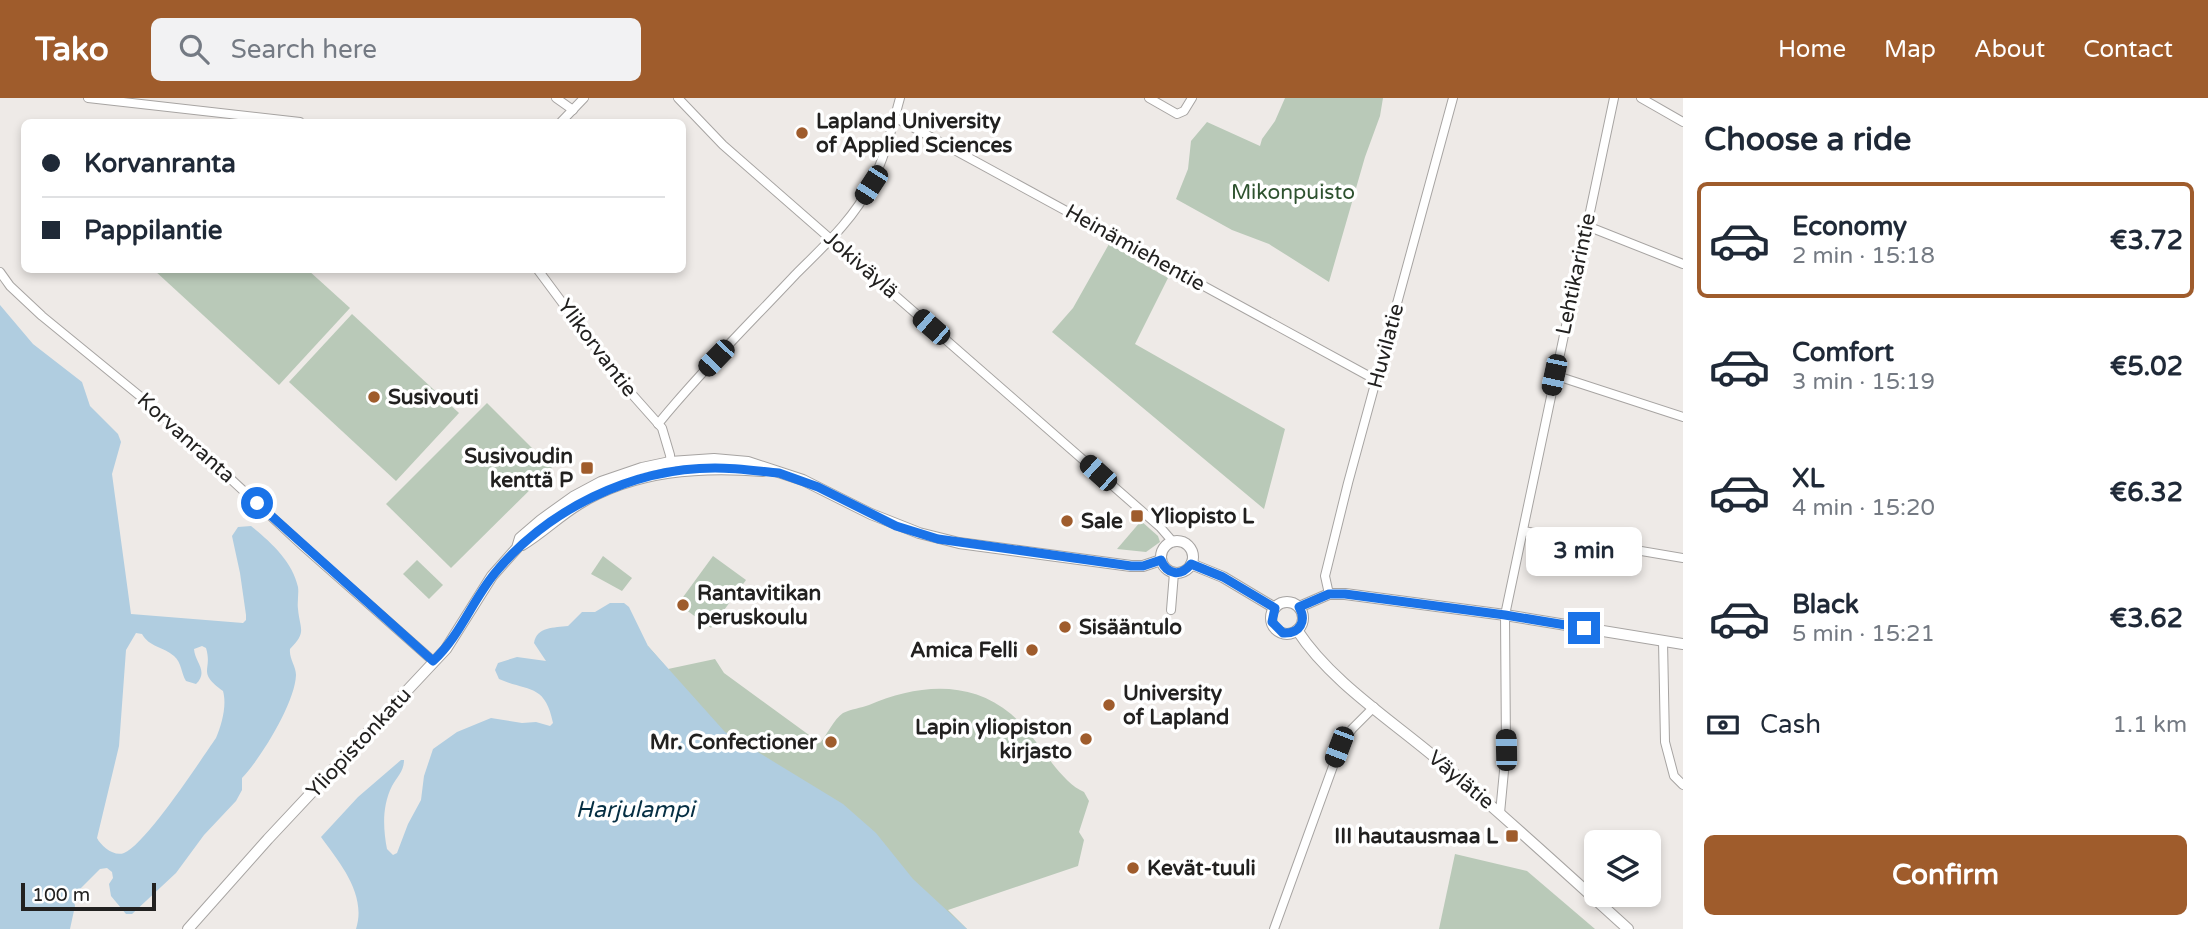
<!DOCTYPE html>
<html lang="en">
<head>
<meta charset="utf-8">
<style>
  :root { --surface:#fff; --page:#f2f2f3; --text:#1f2937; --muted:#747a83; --line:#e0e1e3; --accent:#9f5c2c }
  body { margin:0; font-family:"Varela Round",sans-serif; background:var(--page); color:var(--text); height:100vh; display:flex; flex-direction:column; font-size:26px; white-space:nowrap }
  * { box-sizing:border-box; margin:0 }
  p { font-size:23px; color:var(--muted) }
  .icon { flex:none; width:38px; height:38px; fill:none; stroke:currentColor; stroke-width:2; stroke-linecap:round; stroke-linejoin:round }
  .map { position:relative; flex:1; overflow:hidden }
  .drawer { display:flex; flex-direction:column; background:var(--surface); width:525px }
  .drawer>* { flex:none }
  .hud { position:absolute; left:21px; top:21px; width:665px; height:154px; border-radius:10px; box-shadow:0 4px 10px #0003; display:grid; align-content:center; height:154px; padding:0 21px; background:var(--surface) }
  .fabs { position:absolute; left:1584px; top:732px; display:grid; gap:14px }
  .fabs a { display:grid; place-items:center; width:77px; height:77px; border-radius:10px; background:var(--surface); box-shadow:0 4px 10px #0003; font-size:35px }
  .scale { position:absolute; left:21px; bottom:18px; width:135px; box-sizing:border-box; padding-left:7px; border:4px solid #222120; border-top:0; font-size:19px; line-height:24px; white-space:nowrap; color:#222120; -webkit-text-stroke:5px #fff; paint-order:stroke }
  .end { position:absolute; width:32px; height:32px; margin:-16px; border:9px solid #1a73e8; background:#fff; box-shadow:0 0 0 4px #fff }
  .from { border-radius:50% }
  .bubble { position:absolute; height:49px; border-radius:10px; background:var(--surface); box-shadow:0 4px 10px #0003; font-size:23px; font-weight:700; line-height:49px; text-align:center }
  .car { position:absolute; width:21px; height:42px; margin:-21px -10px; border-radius:9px; box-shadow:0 0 5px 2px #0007; background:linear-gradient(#222 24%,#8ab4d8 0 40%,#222 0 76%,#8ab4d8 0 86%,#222 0) }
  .hud b { display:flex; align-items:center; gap:24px; height:66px; font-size:26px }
  .hud b+b { border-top:2px solid var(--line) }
  .hud i { width:18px; height:18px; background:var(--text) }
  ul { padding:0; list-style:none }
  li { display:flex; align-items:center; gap:21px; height:116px; margin:0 14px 10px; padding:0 7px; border:4px solid transparent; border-radius:10px }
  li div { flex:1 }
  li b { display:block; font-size:26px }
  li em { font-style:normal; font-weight:700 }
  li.active { border-color:var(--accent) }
  li>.icon { width:63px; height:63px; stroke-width:1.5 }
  h2 { padding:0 21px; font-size:32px; line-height:84px }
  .pay { display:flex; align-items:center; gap:18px; height:77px; padding:0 21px; font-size:26px }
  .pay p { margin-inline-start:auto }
  .cta { display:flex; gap:14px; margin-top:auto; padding:14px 21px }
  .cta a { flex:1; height:80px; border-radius:10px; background:var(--accent); color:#fff; font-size:28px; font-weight:700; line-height:80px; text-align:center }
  header { display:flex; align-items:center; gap:42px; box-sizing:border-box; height:98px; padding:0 35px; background:var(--accent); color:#fff }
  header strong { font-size:33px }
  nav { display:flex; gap:38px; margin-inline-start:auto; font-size:24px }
  .search { width:490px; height:63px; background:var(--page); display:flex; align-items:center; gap:18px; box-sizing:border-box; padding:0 24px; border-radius:10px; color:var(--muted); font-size:26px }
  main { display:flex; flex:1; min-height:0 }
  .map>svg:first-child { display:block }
</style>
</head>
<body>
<header>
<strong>Tako</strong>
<div class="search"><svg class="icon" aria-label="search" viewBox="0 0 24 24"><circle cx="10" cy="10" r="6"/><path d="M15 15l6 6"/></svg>Search here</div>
<nav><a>Home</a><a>Map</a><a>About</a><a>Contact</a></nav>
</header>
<main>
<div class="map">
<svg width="1683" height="831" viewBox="0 0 1683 831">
  <rect width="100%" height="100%" fill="#eeeae7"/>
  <g fill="#b9c9b8">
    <path d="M 1285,0 L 1383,0 L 1380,18 L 1365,59 L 1329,184 L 1269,146 L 1232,132 L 1176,101 L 1188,71 L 1191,43 L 1207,24 L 1260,48 L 1262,41 L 1275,23 Z"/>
    <path d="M 1109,146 L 1168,180 L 1135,246 L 1285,331 L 1264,411 L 1052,234 L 1073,210 Z"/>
    <path d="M 154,172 L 308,172 L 350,210 L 279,287 Z"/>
    <path d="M 352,216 L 459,315 L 396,383 L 289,284 Z"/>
    <path d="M 487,305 L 552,370 L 451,470 L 386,406 Z"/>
    <path d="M 1141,423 L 1158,438 L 1160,444 L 1146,454 L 1117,451 Z"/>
    <path d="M 603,458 L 632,480 L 622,493 L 591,476 Z"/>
    <path d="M 713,458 L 746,482 L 711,530 L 678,506 Z"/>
    <path d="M 417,462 L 443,487 L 429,501 L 403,476 Z"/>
    <path d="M 648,548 L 668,571 L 715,561 L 724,575 L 820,645 C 827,637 834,621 843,615 C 851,611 861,610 869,607 C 916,587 969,581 1011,616 C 1036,637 1058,683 1084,694 L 1089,703 L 1079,734 L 1084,742 L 1078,768 L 948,812 L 967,831 L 560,831 Z"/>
    <path d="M 1455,756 L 1527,773 L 1595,831 L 1439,831 Z"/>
  </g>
  <g fill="#b0cde0" fill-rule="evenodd">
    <path d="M 0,207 L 33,246 L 82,284 L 90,308 L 118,336 L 121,344 L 112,376 L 131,516 L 243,525 L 246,522 L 246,517 L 240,475 L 232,438 L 238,429 L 251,428 C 270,443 293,464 298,489 C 299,496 297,504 298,511 C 300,532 307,534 290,551 C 289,561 296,568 296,577 C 295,605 261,660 242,680 L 242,692 L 236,703 L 204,737 L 176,775 L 132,816 L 126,816 L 111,798 L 109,786 L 113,780 L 112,774 L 107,770 L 100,771 L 73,798 L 75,808 L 70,831 L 0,831 ZM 136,535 L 142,536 C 149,549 164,549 174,558 C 182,565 181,575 186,583 L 196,586 C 209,573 195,565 194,551 L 202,548 L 206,550 C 213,573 196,573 223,593 C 227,607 222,626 216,640 C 200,663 146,746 124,755 C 114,759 101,748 97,740 L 119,648 L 126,552 Z"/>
    <path d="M 610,505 L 624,505 L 629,509 L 648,548 L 725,634 L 843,706 L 876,735 L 913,781 L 967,831 L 356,831 C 367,797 340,765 321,739 L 358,699 L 401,662 L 404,662 C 404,673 397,679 392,688 C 382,708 383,730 387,751 L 393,757 L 397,755 L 408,726 L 421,702 L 424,678 L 433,651 L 457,634 L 491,620 L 522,625 L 536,624 L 550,628 L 553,625 C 545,585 528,594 499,581 L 495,572 L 498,565 L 517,559 L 546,563 L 534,545 C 537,528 554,530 568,528 L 582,514 L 595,514 Z"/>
  </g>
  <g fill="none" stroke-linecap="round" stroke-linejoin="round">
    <defs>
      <g id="minor">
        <path d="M 88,0 L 300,24"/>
        <path d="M 556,0 L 573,12"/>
        <path d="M 678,0 L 723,47 L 1160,429 L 1173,444"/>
        <path d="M 1149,0 L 1177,16 L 1184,13 L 1192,0"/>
        <path d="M 1641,0 L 1683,24"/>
        <path d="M 894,19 L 1376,282"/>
        <path d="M 561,24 L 584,0"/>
        <path d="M 1587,128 L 1683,166"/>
        <path d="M 538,172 L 622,285 L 662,330 L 670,357 L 671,369"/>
        <path d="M 0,174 L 10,188 L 42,218 L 152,308 L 303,448 L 433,563"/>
        <path d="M 1554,277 L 1683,319"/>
        <path d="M 658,326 C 701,273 750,225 796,176 C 823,149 854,121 871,86 C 885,60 892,29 900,0"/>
        <path d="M 1523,433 L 1683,460"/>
        <path d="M 1329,496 L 1325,478 L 1348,385 L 1453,0"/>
        <path d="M 1171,512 L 1174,475"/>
        <path d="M 1663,543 L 1665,644 L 1674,678 L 1683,687"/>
        <path d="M 1500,715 L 1506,652 L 1505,517 L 1614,0"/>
        <path d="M 1274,831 L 1340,649 L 1352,631 L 1374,609"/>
      </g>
      <g id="tertiary">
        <circle cx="1177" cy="459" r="16"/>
        <path d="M 522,447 C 542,435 559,418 579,406 C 635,372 700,368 763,373"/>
        <path d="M 1191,466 L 1223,479 L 1275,510"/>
        <circle cx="1287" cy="520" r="16"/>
        <path d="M 1299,509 L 1329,496 L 1345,496 L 1505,517 L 1683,546"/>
        <path d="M 1297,532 C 1330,583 1391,622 1437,661 C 1502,716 1565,774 1628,831"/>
        <path d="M 188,831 L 268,741 L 446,551 L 492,478 L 517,450 L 520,440 L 541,422 L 573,399 L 601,384 L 642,370 L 670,364 L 714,361 L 748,364 L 803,382 L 871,416 L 919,435 L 959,445 L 1131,468 L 1143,468 L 1161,462"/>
      </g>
    </defs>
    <use href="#minor" stroke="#a7a4a2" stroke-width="10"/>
    <use href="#tertiary" stroke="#a7a4a2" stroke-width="12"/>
    <use href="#minor" stroke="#fff" stroke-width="8"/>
    <use href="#tertiary" stroke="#fff" stroke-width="10"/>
  </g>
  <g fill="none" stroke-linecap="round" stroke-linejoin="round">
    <path stroke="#1a73e8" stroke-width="9" d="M 257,405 L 433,563 C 460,538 472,503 495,475 C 547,412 631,370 715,370 C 736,370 758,373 779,375 L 818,389 L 896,428 L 938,441 L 1131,468 L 1143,468 L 1161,462 C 1167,477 1181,479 1191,466 L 1223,479 L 1275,510 L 1272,524 L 1283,535 C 1300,536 1307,523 1299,509 L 1329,496 L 1345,496 L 1505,517 L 1584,530"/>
  </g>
  <g fill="#9f5c2c" stroke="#fff" stroke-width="2.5">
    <circle cx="802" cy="35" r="7"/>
    <circle cx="374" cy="299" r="7"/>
    <rect x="580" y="363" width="14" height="14" rx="3.5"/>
    <rect x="1130" y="411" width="14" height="14" rx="3.5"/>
    <circle cx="1067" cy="423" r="7"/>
    <circle cx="683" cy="507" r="7"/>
    <circle cx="1065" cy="529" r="7"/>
    <circle cx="1032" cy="552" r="7"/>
    <circle cx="1109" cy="607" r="7"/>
    <circle cx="1086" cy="641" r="7"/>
    <circle cx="831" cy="644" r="7"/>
    <rect x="1505" y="731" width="14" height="14" rx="3.5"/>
    <circle cx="1133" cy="770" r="7"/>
  </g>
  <g text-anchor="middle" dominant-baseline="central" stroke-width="7" stroke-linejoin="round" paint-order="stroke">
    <g font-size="21" font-weight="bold" fill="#222120" stroke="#fff" text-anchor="start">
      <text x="816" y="23">Lapland University<tspan x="816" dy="24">of Applied Sciences</tspan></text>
      <text x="388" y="299">Susivouti</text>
      <text x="573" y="358" text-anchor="end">Susivoudin<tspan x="573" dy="24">kenttä P</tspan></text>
      <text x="1151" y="418">Yliopisto L</text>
      <text x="1081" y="423">Sale</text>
      <text x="697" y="495">Rantavitikan<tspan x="697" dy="24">peruskoulu</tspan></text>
      <text x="1079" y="529">Sisääntulo</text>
      <text x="1018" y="552" text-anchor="end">Amica Felli</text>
      <text x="1123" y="595">University<tspan x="1123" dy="24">of Lapland</tspan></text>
      <text x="1072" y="629" text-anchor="end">Lapin yliopiston<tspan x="1072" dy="24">kirjasto</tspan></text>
      <text x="817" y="644" text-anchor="end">Mr. Confectioner</text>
      <text x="1498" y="738" text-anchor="end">III hautausmaa L</text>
      <text x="1147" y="770">Kevät-tuuli</text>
    </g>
    <g font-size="21" fill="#2e522f" stroke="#fff">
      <text x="1293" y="94">Mikonpuisto</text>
    </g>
    <g font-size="21" fill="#222120" stroke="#fff">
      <text transform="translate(1135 150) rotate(29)">Heinämiehentie</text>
      <text transform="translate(861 167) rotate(41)">Jokiväylä</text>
      <text transform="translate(1576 176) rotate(-78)">Lehtikarintie</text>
      <text transform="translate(1386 248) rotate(-75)">Huvilatie</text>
      <text transform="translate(597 250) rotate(53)">Ylikorvantie</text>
      <text transform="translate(186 340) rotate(42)">Korvanranta</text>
      <text transform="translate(359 645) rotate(-47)">Yliopistonkatu</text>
      <text transform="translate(1461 682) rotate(40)">Väylätie</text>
    </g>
    <g font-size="23" font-style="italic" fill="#062f43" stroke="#fff">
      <text x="635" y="712">Harjulampi</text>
    </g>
  </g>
</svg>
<div class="fabs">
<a><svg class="icon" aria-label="layers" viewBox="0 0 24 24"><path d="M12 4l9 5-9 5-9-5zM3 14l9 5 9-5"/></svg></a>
</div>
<div class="scale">100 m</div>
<i class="end from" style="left:257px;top:405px"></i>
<i class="end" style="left:1584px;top:530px"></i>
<div class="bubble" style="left:1526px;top:429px;width:116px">3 min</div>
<i class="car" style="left:871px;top:87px;rotate:213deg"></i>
<i class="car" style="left:931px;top:229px;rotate:311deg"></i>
<i class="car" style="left:716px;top:260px;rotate:224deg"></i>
<i class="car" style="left:1554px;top:277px;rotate:192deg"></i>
<i class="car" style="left:1098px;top:375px;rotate:312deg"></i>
<i class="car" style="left:1339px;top:649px;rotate:201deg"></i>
<i class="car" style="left:1506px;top:652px;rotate:359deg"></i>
<div class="hud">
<b><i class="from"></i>Korvanranta</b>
<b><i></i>Pappilantie</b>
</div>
</div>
<section class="drawer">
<h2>Choose a ride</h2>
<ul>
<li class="active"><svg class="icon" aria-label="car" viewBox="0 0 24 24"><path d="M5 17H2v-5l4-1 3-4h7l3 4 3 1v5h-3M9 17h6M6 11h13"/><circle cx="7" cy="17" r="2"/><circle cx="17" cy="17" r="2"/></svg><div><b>Economy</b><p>2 min · 15:18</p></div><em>€3.72</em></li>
<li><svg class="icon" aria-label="car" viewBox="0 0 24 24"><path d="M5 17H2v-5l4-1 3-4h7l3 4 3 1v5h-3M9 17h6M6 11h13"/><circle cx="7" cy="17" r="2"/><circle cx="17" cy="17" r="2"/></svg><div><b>Comfort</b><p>3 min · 15:19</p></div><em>€5.02</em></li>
<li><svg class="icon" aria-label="car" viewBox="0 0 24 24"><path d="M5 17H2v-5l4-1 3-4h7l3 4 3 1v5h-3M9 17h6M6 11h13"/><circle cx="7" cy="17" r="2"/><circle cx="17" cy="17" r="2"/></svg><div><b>XL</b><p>4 min · 15:20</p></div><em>€6.32</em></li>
<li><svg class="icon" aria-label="car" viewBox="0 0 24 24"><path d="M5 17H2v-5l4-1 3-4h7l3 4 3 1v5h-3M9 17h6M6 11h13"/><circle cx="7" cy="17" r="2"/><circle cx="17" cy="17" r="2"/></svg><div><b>Black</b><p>5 min · 15:21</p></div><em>€3.62</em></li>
</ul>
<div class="pay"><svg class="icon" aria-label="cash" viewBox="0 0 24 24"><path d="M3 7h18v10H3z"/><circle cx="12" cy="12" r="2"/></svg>Cash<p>1.1 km</p></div>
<div class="cta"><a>Confirm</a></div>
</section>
</main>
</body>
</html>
